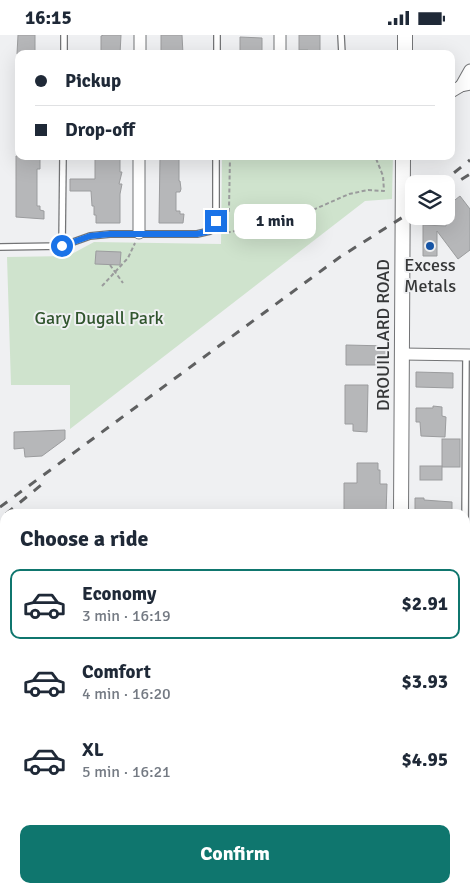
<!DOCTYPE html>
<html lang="en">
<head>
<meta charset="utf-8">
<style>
  :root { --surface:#fff; --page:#f2f2f3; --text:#1f2937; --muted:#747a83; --line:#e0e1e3; --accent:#0f766e }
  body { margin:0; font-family:Signika,sans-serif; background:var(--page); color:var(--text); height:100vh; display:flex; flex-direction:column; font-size:19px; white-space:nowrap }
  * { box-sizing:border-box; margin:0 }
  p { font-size:16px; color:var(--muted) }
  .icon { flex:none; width:28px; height:28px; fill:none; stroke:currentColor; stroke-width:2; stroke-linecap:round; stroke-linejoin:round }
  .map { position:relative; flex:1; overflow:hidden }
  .drawer { position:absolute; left:0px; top:474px; width:470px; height:384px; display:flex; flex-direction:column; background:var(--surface); border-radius:15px 15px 0 0; box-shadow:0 5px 20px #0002 }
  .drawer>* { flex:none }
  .top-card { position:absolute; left:15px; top:15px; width:440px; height:110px; border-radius:10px; box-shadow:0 5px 20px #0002; display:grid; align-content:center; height:110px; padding:0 20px; background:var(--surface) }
  .controls { position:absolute; left:405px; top:140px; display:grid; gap:10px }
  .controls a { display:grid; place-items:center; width:50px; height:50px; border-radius:10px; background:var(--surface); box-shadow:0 5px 20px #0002; font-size:25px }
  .end { position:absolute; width:22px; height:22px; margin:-11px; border:6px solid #1a73e8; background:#fff; box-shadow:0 0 0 2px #fff }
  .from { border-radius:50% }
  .bubble { position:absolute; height:35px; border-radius:10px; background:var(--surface); box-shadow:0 5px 20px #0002; font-size:16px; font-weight:700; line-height:35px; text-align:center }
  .top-card b { display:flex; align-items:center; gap:18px; height:48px; font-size:19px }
  .top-card b+b { border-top:1px solid var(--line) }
  .top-card i { width:12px; height:12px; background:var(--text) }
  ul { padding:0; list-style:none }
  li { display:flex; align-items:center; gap:15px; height:70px; margin:0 10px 8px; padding:0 10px; border:2px solid transparent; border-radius:10px }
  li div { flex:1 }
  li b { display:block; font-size:19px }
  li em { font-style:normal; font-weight:700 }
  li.on { border-color:var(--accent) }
  li>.icon { width:45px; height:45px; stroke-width:1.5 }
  h2 { padding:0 20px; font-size:22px; line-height:60px }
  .button { display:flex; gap:10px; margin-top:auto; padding:10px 20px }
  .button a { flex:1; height:58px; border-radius:10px; background:var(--accent); color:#fff; font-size:20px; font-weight:700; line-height:58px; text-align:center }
  .status { display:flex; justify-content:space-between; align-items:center; height:35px; padding:0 25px; background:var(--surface); direction:ltr }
  .status svg { height:14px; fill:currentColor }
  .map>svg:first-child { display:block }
</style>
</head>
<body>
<div class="status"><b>16:15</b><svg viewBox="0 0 49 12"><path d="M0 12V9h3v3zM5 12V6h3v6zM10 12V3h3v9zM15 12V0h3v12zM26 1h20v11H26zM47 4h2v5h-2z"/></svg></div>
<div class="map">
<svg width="470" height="857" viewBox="0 0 470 857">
  <rect width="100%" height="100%" fill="#eff0f2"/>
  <path fill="#cfe3cd" d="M 222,121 L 393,121 L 392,164 L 365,166 L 70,394 L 70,350 L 11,350 L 7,222 L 68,221 L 94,207 L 221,209 Z"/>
  <g fill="#b6b7b9" stroke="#9b9c9e">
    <path d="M 18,0 L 35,0 L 35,19 L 17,19 Z"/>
    <path d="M 104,0 L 121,0 L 120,19 L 101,19 L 101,1 Z"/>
    <path d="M 161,0 L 182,0 L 183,19 L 161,19 Z"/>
    <path d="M 299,0 L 320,0 L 320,19 L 308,19 L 308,15 L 299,15 Z"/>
    <path d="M 240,2 L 262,3 L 262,19 L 240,19 Z"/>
    <path d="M 16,121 L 40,122 L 40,134 L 37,134 L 37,171 L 40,171 L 40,175 L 44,176 L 44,184 L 16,182 Z"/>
    <path d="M 95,121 L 120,121 L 120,137 L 122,137 L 119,149 L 122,149 L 120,159 L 120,188 L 96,188 L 96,180 L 94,180 L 94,171 L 92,171 L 91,156 L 70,156 L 70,144 L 95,144 Z"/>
    <path d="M 160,121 L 179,121 L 179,146 L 180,146 L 181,154 L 180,157 L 176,157 L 176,176 L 180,176 L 180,179 L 184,179 L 183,188 L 159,188 Z"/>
    <path d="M 460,161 L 470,174 L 470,215 L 458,224 L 437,196 L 437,221 L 423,221 L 423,190 L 446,191 L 446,172 Z"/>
    <path d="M 96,216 L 121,217 L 120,230 L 95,229 Z"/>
    <path d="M 346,310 L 388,311 L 388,330 L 346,330 Z"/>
    <path d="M 416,337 L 453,338 L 453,353 L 416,352 Z"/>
    <path d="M 345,350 L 368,350 L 367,397 L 353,396 L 353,389 L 345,389 Z"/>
    <path d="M 433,371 L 442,372 L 442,381 L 446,382 L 445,402 L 421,401 L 420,387 L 416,387 L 416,373 L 433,373 Z"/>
    <path d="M 65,395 L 65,404 L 42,421 L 25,422 L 24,413 L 14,414 L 14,397 Z"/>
    <rect x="442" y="404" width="18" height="28"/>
    <path d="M 357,428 L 378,428 L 378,435 L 380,435 L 380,449 L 387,449 L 386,479 L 344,478 L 344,448 L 357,448 Z"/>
    <rect x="420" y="431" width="22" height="14"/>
    <path d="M 415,463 L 424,463 L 424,465 L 452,467 L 452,475 L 415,476 Z"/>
  </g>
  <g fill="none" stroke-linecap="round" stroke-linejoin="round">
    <defs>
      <g id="service">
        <path d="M 341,0 L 342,19"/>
        <path d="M 64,19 L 64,0"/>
        <path d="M 217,19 L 217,0"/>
        <path d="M 62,211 L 63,121"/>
        <path d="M 0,212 L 62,211 L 90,201 L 110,199 L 197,199 L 210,196 L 216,186 L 216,121"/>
        <path d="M 465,497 L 466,320"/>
        <path d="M 57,857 L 57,852"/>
        <path d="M 462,857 L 462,852"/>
      </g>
      <g id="minor">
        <path d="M 140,19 L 140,0"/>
        <path d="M 280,19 L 280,0"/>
        <path d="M 461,51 L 470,35"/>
        <path d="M 451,57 L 461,51 L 470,49"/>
        <path d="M 139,198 L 139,121"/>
        <path d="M 402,319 L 470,320"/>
        <path d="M 465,715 L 470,715"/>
        <path d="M 133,857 L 133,852"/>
        <path d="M 273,857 L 273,852"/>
      </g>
      <g id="tertiary">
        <path d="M 405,19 L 405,0"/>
        <path d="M 401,479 L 403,121"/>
        <path d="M 398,857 L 398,852"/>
      </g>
    </defs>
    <use href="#service" stroke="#737476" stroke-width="8"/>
    <use href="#minor" stroke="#737476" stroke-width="13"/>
    <use href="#tertiary" stroke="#737476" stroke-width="16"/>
    <g stroke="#9a9b9c" stroke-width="2" stroke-dasharray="4 2.5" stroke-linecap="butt">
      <path d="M 230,121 L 229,174 L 225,197 L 232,197 L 269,181 L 290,177 L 306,178 L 349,159 L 368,155 L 384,156 L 383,141 L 375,121"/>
      <path d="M 110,230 L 123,248"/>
      <path d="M 102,251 L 128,223 L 135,208"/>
    </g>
    <use href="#service" stroke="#fff" stroke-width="5.5"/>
    <use href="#minor" stroke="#fff" stroke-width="11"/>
    <use href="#tertiary" stroke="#fff" stroke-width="14"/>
    <g stroke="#5f6061" stroke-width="3" stroke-dasharray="9 9" stroke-linecap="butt">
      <path d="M 440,149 L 470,125"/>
      <path d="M 446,154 L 470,139"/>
      <path d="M 0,472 L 340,222 L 414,175"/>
      <path d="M 6,479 L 41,450"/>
    </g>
  </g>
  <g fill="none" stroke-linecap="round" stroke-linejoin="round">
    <path stroke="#1a73e8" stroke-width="6" d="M 62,211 L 90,201 L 110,199 L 197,199 L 210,196 L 216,186"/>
  </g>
  <circle fill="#1755a6" stroke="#eff0f2" stroke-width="2" cx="430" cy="211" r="5"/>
  <g text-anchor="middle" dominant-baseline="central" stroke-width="4" stroke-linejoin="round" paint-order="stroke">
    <g font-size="18" fill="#363738" stroke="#eff0f2">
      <text x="430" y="230">Excess<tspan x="430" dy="21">Metals</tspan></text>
    </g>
    <g font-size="18" fill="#31552e" stroke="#eff0f2">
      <text x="99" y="283">Gary Dugall Park</text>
    </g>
    <g font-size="18" fill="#363738" stroke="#eff0f2">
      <text transform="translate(383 300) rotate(-90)">DROUILLARD ROAD</text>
    </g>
  </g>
</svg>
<div class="controls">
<a><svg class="icon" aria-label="layers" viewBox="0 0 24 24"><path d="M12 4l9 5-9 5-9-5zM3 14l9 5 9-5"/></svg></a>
</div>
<i class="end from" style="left:62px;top:211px"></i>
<i class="end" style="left:216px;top:186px"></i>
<div class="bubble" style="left:234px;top:169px;width:82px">1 min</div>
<div class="top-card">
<b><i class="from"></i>Pickup</b>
<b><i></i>Drop-off</b>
</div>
<section class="drawer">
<h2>Choose a ride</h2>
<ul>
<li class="on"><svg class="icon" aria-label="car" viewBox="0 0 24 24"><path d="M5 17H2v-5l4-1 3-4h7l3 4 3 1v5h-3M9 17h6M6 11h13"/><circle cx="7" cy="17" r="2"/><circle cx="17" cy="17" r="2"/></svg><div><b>Economy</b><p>3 min · 16:19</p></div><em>$2.91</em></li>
<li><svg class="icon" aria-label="car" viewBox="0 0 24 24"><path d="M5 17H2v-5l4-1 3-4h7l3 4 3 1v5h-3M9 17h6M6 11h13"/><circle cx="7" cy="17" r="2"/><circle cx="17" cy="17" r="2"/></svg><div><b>Comfort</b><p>4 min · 16:20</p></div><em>$3.93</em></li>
<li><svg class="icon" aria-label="car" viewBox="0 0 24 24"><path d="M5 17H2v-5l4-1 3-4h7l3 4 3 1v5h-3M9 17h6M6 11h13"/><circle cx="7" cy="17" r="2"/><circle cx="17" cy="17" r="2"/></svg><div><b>XL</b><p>5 min · 16:21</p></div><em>$4.95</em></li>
</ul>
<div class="button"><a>Confirm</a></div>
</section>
</div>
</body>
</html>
